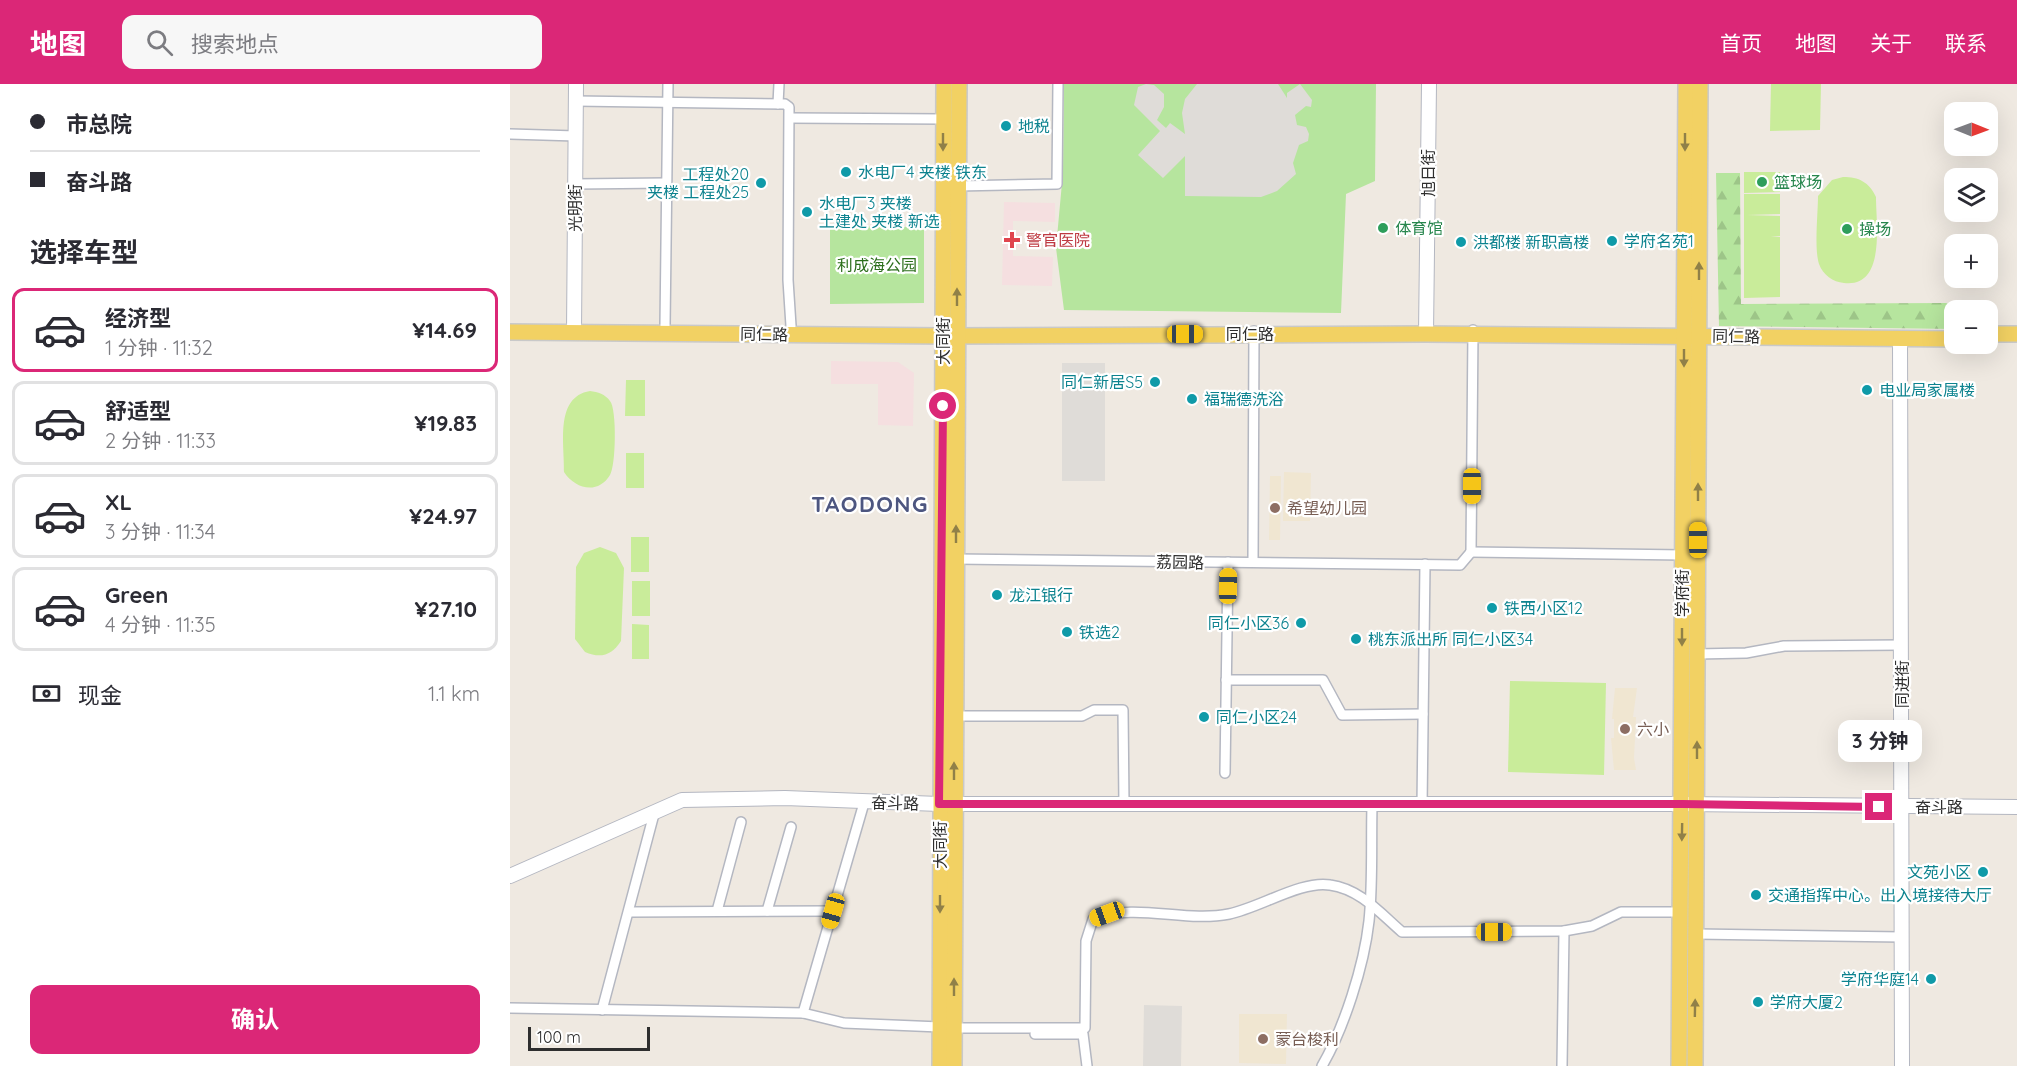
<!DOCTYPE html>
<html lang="zh">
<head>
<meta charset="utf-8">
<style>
  :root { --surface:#fff; --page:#f7f7f7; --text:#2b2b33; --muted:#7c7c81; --line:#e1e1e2; --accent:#db2777 }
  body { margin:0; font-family:Quicksand,"Noto Sans SC",sans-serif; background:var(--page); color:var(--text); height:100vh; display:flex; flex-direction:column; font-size:22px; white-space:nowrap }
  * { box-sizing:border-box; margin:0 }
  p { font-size:20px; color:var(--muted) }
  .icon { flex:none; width:33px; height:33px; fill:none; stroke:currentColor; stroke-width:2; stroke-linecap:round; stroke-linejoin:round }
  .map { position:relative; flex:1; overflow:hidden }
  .details { display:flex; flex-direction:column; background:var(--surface); width:510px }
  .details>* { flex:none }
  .banner { display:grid; align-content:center; height:132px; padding:0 30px; background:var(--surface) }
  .needle { width:39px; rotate:91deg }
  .controls { position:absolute; left:1434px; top:18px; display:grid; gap:12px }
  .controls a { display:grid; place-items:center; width:54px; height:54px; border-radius:12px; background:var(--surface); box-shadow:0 6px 24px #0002; font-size:30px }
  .scale { position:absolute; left:18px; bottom:15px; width:122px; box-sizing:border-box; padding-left:6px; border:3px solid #2e2e2e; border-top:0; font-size:16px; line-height:21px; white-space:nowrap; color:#2e2e2e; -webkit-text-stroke:4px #fff; paint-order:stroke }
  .end { position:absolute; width:27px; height:27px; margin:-14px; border:8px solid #db2777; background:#fff; box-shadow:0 0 0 3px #fff }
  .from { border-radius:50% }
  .bubble { position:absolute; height:42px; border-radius:12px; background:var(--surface); box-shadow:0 6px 24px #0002; font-size:20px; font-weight:700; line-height:42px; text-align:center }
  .car { position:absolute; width:18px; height:36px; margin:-18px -9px; border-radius:8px; box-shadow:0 0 4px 2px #0007; background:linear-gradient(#f5c518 24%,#345 0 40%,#f5c518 0 76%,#345 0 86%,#f5c518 0) }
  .banner b { display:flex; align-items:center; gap:21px; height:57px; font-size:22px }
  .banner b+b { border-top:2px solid var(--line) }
  .banner i { width:15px; height:15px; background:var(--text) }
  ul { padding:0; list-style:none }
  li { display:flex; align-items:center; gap:18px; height:84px; margin:0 12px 9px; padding:0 18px; border:3px solid var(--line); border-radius:12px }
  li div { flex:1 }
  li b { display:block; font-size:22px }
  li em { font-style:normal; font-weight:700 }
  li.on { border-color:var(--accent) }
  li>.icon { width:54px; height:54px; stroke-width:1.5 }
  h2 { padding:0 30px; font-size:27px; line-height:72px }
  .pay { display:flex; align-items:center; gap:15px; height:66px; padding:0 30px; font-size:22px }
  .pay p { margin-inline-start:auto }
  .cta { display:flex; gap:12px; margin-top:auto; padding:12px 30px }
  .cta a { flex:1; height:69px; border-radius:12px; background:var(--accent); color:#fff; font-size:24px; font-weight:700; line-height:69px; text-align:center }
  header { display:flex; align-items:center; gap:36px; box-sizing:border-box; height:84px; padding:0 30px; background:var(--accent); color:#fff }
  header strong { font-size:28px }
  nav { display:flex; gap:33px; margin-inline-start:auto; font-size:21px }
  .search { width:420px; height:54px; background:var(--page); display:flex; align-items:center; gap:15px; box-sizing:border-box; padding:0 21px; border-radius:12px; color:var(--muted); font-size:22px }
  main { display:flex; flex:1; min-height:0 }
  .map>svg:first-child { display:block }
</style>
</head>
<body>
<header>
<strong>地图</strong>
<div class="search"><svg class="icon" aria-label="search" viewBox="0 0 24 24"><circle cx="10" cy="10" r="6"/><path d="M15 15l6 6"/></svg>搜索地点</div>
<nav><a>首页</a><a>地图</a><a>关于</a><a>联系</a></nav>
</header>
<main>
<section class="details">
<div class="banner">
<b><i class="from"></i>市总院</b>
<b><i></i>奋斗路</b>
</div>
<h2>选择车型</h2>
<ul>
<li class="on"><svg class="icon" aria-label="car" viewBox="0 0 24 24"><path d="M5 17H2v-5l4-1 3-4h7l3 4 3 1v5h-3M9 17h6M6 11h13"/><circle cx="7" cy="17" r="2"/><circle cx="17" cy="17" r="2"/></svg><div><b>经济型</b><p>1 分钟 · 11:32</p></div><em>¥14.69</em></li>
<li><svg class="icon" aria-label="car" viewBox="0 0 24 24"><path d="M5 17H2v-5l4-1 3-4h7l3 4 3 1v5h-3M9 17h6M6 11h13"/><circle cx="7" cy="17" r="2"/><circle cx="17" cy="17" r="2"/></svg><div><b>舒适型</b><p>2 分钟 · 11:33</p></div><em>¥19.83</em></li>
<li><svg class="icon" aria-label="car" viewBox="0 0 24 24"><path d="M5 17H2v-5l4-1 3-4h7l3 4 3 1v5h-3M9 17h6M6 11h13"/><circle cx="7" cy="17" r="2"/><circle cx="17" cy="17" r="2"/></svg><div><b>XL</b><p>3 分钟 · 11:34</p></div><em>¥24.97</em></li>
<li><svg class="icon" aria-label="car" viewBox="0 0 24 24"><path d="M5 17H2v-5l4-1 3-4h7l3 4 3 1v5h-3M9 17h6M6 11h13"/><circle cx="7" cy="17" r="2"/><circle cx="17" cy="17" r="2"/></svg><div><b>Green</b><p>4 分钟 · 11:35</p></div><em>¥27.10</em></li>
</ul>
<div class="pay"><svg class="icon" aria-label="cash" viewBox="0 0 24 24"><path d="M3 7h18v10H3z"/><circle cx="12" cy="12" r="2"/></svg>现金<p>1.1 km</p></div>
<div class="cta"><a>确认</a></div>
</section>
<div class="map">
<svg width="1507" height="982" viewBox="0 0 1507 982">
  <defs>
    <pattern id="forest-firs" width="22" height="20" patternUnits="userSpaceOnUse" patternTransform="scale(1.5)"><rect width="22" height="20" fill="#b6e59e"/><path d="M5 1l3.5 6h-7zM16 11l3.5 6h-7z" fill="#9dc588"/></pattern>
  </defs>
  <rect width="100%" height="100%" fill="#efe9e1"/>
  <g fill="#f0e6d1">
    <path d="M 774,388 L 801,389 L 800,437 L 773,437 Z"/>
    <path d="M 760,392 L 771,392 L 770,456 L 759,456 Z"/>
    <path d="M 1105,604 L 1127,604 L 1123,633 L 1126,633 L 1124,674 L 1126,686 L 1104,686 L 1101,654 L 1104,654 L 1104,635 L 1102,635 Z"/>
    <path d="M 729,930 L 777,930 L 776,980 L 729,979 Z"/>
  </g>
  <g fill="#f5dfe0">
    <path d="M 494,118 L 545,119 L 545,138 L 503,137 L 503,148 L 510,148 L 510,164 L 503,164 L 503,172 L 543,173 L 542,202 L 492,201 Z"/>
    <path d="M 321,277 L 388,278 L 404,289 L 403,342 L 368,341 L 368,300 L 321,300 Z"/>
  </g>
  <g fill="#b6e59e">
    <path d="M 554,0 L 866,0 L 865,97 L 836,110 L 831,229 L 554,226 L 546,164 L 553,88 Z"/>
    <path d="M 320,142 L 414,143 L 414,219 L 320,220 Z"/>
  </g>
  <path fill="url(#forest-firs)" d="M 1206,89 L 1230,89 L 1231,220 L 1436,219 L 1453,226 L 1444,226 L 1444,245 L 1209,242 Z"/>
  <g fill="#c9ec9a">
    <path d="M 1261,0 L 1311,0 L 1310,46 L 1260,47 Z"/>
    <path d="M 1234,88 L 1270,88 L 1270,108 L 1234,109 Z"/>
    <path d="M 1333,93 C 1349,93 1359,98 1366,113 C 1366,140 1376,204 1334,199 C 1323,198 1313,191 1309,180 C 1304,164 1308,130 1308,112 L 1322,96 Z"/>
    <path d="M 1234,110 L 1270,110 L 1270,130 L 1237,131 L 1270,132 L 1270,152 L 1261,152 L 1270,153 L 1270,213 L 1234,214 Z"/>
    <path d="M 116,296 L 135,296 L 135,332 L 115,332 Z"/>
    <path d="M 80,307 C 88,308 95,310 100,317 C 107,325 106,382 100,391 C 88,411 65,405 54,388 C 55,361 44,313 80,307 Z"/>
    <rect x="116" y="369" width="18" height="35"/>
    <rect x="121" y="453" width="18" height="35"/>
    <path d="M 90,463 L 106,469 L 114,484 L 111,557 C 102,571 91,575 75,568 L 65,555 L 66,483 L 74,469 Z"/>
    <rect x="122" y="497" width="18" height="35"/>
    <path d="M 122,540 L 139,541 L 139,575 L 122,575 Z"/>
    <path d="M 1000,597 L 1096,599 L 1094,691 L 998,688 Z"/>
  </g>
  <g fill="#dfdcd8">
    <path d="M 636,0 L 644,1 L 654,10 L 654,23 L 647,36 L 656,44 L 660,39 L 675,50 L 672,29 L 675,15 L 687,0 L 768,0 L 777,14 L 777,9 L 790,0 L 802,16 L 801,23 L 796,22 L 785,31 L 787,41 L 796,43 L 799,50 L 798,57 L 789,61 L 783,79 L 786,90 L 767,107 L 751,113 L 675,112 L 675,72 L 653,94 L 628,71 L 650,47 L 624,21 L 628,3 Z"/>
    <rect x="552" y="279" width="43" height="118"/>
    <path d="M 634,921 L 672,922 L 671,982 L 633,982 Z"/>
  </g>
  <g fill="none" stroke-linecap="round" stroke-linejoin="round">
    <defs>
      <g id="street">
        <path d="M 66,17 L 275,20 L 279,23 L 278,196 L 281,242"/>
        <path d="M 268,20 L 269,0"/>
        <path d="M 280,34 L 433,35"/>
        <path d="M 0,50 L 66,52"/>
        <path d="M 65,100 L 156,99"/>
        <path d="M 447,102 L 547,100 L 548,0"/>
        <path d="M 155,242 L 158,0"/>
        <path d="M 961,468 L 963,246"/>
        <path d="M 961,468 L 1173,471"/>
        <path d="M 445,475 L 950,481 L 961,468"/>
        <path d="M 743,478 L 744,247"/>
        <path d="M 1187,570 L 1236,569 L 1274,562 L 1391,561"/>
        <path d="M 716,596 L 813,596 L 832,631 L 913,630"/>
        <path d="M 445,632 L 572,632 L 584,626 L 613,626 L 614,720"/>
        <path d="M 715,689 L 718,478"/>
        <path d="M 912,722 L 915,480"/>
        <path d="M 207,827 L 231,738"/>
        <path d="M 257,827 L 281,743"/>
        <path d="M 120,828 L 323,827"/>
        <path d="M 1186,850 L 1392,853"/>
        <path d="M 0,924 L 293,929 L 334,939 L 430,943"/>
        <path d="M 92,926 L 144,730"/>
        <path d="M 293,929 L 354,719"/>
        <path d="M 444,944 L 575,944 L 576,857 L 583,835 C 627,818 674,839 719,830 C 749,824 792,796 820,801 C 850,805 870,829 892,848 L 1054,847 L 1082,842 L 1111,828 L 1170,828"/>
        <path d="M 525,950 L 573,950 L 577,982"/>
        <path d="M 812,982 C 834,944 854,882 859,837 C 863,799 861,760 862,722"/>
        <path d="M 1052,982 L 1054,847"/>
      </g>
      <g id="secondary">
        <path d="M 64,248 L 66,0"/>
        <path d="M 916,250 L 919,0"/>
        <path d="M 1390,254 L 1392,982"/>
        <path d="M 0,792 L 172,716 L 275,714 L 429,720 L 1172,720 L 1507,723"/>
      </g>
      <g id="primary">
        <path d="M 0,248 L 433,252 L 916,250 L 1444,255"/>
        <path d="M 1478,250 L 1507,250"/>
        <path d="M 430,982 L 434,0"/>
        <path d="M 444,982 L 449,0"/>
        <path d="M 1169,982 L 1176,0"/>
        <path d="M 1185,982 L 1190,0"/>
      </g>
    </defs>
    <use href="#street" stroke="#b4b7c1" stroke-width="12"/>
    <use href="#secondary" stroke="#b4b7c1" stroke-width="16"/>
    <use href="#primary" stroke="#c9c9c9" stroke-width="18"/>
    <use href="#street" stroke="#fff" stroke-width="9"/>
    <use href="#secondary" stroke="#fff" stroke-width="14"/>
    <use href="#primary" stroke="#f2d163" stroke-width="15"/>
  </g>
  <defs><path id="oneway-solid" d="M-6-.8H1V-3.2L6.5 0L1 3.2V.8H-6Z" transform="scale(1.5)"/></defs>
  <g fill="#908048">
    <use href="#oneway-solid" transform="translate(433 58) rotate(90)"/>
    <use href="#oneway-solid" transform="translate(1175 58) rotate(90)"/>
    <use href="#oneway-solid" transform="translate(1189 187) rotate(-90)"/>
    <use href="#oneway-solid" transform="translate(447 213) rotate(-90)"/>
    <use href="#oneway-solid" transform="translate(1174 274) rotate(90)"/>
    <use href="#oneway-solid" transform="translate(1188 408) rotate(-90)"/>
    <use href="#oneway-solid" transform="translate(446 450) rotate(-90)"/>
    <use href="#oneway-solid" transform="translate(1172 553) rotate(90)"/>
    <use href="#oneway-solid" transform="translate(1187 666) rotate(-90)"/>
    <use href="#oneway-solid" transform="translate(444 687) rotate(-90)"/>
    <use href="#oneway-solid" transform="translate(1172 748) rotate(91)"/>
    <use href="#oneway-solid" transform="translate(430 820) rotate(90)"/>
    <use href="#oneway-solid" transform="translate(444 903) rotate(-90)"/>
    <use href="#oneway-solid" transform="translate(1185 924) rotate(-89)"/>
  </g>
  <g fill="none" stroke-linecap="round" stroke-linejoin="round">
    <path stroke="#db2777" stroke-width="8" d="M 433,322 L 429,720 L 1172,720 L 1369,723"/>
  </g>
  <g fill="#0f9aa8" stroke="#fff" stroke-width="2">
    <circle cx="496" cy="42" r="6"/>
    <circle cx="336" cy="88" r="6"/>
    <circle cx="251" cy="99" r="6"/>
    <circle cx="297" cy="128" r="6"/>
    <circle cx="1102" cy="157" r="6"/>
    <circle cx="951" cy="158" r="6"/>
    <circle cx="645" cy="298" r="6"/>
    <circle cx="1357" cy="306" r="6"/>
    <circle cx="682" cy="315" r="6"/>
    <circle cx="487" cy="511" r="6"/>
    <circle cx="982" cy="524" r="6"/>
    <circle cx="791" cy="539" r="6"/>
    <circle cx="557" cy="548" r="6"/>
    <circle cx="846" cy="555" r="6"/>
    <circle cx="694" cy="633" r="6"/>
    <circle cx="1473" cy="788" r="6"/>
    <circle cx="1246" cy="811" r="6"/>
    <circle cx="1421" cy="895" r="6"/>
    <circle cx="1248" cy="918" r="6"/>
  </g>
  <g fill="#2e9e5b" stroke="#fff" stroke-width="2">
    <circle cx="1252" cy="98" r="6"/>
    <circle cx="873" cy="144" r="6"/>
    <circle cx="1337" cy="145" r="6"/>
  </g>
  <path fill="#e0444e" stroke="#fff" stroke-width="2" d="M499 147h6v6h6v6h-6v6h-6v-6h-6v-6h6z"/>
  <g fill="#8d6e63" stroke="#fff" stroke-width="2">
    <circle cx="765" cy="424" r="6"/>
    <circle cx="1115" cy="645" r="6"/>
    <circle cx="753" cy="955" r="6"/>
  </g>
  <g text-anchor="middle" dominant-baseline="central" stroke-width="4.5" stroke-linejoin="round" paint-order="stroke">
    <g font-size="16" fill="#0d838f" stroke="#fff" text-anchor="start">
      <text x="508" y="42">地税</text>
      <text x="348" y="88">水电厂4 夹楼 铁东</text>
      <text x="239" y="90" text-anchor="end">工程处20<tspan x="239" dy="18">夹楼 工程处25</tspan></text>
      <text x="309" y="119">水电厂3 夹楼<tspan x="309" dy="18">土建处 夹楼 新选</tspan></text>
      <text x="1114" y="157">学府名苑1</text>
      <text x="963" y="158">洪都楼 新职高楼</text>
      <text x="633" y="298" text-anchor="end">同仁新居S5</text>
      <text x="1369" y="306">电业局家属楼</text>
      <text x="694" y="315">福瑞德洗浴</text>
      <text x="499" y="511">龙江银行</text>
      <text x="994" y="524">铁西小区12</text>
      <text x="779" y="539" text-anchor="end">同仁小区36</text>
      <text x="569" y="548">铁选2</text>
      <text x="858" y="555">桃东派出所 同仁小区34</text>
      <text x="706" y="633">同仁小区24</text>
      <text x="1461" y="788" text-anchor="end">文苑小区</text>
      <text x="1258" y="811">交通指挥中心。出入境接待大厅</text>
      <text x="1409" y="895" text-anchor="end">学府华庭14</text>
      <text x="1260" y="918">学府大厦2</text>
    </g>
    <g font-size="16" fill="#2e2e2e" stroke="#fff">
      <text transform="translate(918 89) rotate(-90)">旭日街</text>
      <text transform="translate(65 124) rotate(-90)">光明街</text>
      <text transform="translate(254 250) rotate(1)">同仁路</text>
      <text x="740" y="250">同仁路</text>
      <text transform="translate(1226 252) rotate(1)">同仁路</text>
      <text transform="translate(433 257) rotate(-90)">大同街</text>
      <text transform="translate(670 478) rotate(1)">荔园路</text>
      <text transform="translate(1172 509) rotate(-90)">学府街</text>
      <text transform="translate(1392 600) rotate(-90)">同进街</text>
      <text transform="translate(385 719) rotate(1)">奋斗路</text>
      <text x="1429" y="723">奋斗路</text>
      <text transform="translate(430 761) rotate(-90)">大同街</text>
    </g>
    <g font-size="16" fill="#27864d" stroke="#fff" text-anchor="start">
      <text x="1264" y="98">篮球场</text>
      <text x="885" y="144">体育馆</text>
      <text x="1349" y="145">操场</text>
    </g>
    <g font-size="16" fill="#be3a42" stroke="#fff" text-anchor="start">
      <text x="516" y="156">警官医院</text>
    </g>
    <g font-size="16" fill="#2c6e1b" stroke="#fff">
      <text x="367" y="181">利成海公园</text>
    </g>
    <g font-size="16" fill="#785e54" stroke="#fff" text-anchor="start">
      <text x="777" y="424">希望幼儿园</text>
      <text x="1127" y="645">六小</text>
      <text x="765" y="955">蒙台梭利</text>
    </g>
    <g font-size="22" font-weight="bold" letter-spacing="1.5" fill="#4d5680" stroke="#fff">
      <text x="360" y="420">TAODONG</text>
    </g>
  </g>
</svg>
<div class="controls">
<a><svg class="needle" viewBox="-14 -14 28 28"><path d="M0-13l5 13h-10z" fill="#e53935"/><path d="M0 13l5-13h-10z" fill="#7c7c81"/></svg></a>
<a><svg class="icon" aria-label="layers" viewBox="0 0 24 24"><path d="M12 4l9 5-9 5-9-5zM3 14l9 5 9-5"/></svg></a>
<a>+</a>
<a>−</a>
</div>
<div class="scale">100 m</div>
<i class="end from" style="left:433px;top:322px"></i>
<i class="end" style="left:1369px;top:723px"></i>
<div class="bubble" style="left:1328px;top:636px;width:84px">3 分钟</div>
<i class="car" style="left:675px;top:250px;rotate:90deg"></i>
<i class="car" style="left:962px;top:402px;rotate:180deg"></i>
<i class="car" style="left:1188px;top:456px;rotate:0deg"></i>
<i class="car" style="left:718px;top:502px;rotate:1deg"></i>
<i class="car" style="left:323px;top:827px;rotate:196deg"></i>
<i class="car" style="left:597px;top:830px;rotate:250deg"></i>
<i class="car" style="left:984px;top:848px;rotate:90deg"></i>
</div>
</main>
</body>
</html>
